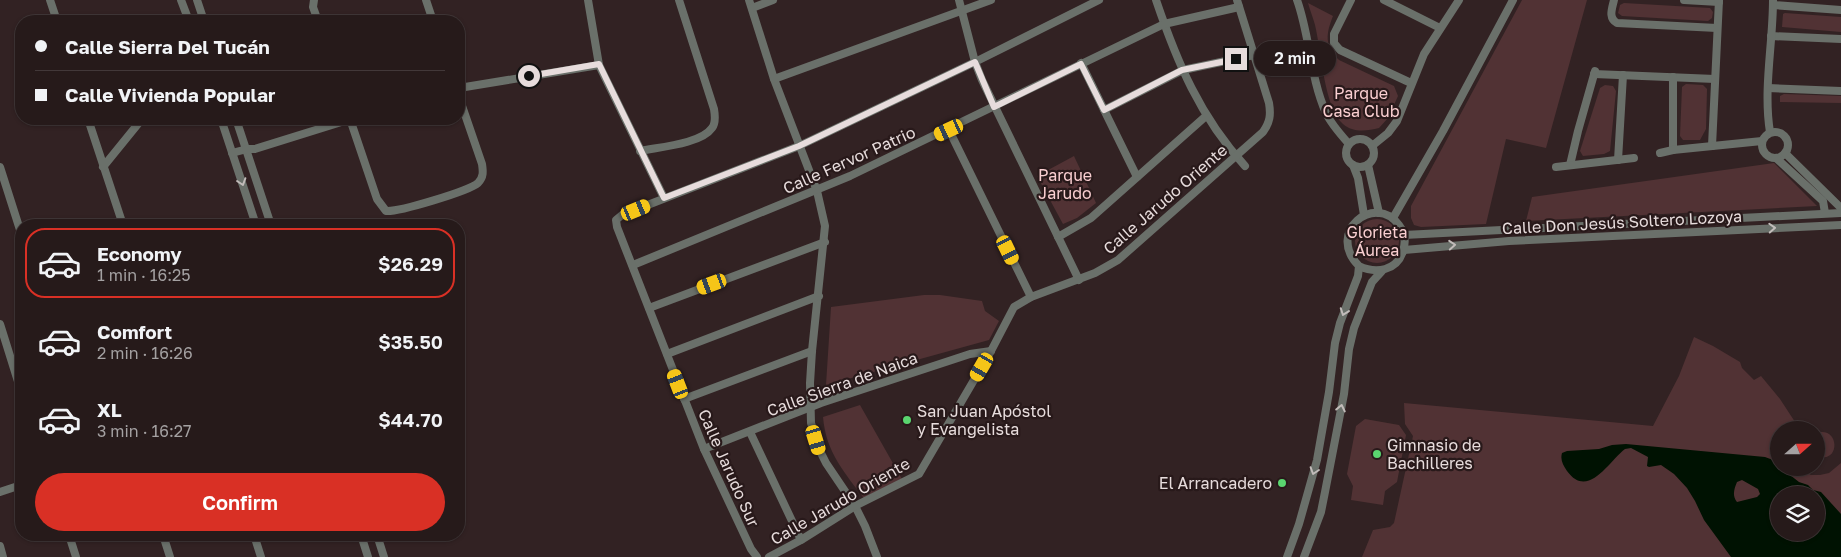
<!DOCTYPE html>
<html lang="en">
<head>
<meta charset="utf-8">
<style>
  :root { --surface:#261a1a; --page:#2e2323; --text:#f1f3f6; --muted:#a4a1a2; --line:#423839; --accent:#d93025 }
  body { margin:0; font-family:"Golos Text",sans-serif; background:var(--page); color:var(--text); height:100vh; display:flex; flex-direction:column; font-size:19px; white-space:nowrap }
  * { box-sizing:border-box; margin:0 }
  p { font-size:16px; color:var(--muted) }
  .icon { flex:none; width:28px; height:28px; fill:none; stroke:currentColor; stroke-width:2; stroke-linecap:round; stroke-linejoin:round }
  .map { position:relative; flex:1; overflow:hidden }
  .details { position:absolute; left:15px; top:219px; width:450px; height:322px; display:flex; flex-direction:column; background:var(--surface); border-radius:20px; box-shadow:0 1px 4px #0004,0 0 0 1px var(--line) }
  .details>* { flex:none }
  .banner { position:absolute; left:15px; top:15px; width:450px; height:110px; border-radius:20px; box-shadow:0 1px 4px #0004,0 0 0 1px var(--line); display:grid; align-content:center; height:110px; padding:0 20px; background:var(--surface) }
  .needle { width:32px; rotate:69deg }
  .tools { position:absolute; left:1770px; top:421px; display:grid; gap:10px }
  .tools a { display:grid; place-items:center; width:55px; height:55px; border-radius:50%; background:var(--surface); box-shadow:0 1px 4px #0004,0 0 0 1px var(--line); font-size:25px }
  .end { position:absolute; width:22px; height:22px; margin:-11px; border:6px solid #e7dcdc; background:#111; box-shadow:0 0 0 2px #111 }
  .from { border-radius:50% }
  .bubble { position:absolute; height:35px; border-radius:18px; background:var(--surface); box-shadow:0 1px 4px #0004,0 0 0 1px var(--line); font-size:16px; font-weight:600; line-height:35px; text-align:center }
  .car { position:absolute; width:15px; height:30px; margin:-15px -8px; border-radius:6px; box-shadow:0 0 4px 1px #0007; background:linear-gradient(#f5c518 24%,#345 0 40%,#f5c518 0 76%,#345 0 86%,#f5c518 0) }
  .banner b { display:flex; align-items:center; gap:18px; height:48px; font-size:19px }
  .banner b+b { border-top:1px solid var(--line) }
  .banner i { width:12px; height:12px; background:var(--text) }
  ul { padding:9px 0 0; list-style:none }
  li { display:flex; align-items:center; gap:15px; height:70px; margin:0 10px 8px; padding:0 10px; border:2px solid transparent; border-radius:20px }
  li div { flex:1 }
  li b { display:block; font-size:19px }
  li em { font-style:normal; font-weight:600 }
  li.selected { border-color:var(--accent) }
  li>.icon { width:45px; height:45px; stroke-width:1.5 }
  .action { display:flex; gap:10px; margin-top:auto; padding:10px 20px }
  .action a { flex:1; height:58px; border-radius:30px; background:var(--accent); color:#fff; font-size:20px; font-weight:600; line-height:58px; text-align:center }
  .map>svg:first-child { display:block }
</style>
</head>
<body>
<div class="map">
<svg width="1841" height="557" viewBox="0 0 1841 557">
  <rect width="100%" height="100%" fill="#322223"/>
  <g fill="#513234" fill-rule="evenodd">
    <path d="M 1522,0 L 1587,0 L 1546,148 L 1506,139 L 1486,224 L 1421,227 L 1414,225 L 1411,218 L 1411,206 Z"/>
    <path d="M 1308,3 L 1333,16 C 1326,34 1324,45 1339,60 L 1394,86 L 1398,96 L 1388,118 L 1379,128 C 1367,131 1353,133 1343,124 C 1324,108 1321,49 1315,25 C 1313,18 1310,10 1308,3 Z"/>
    <path d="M 1624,3 L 1710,8 L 1713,12 L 1712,18 L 1708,21 L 1622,16 L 1618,13 L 1620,5 Z"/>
    <path d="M 1785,13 L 1841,17 L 1841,32 L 1782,27 L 1783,14 Z"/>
    <path d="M 1686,84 L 1703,85 L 1707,89 L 1706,129 L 1700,140 L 1683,140 L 1680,136 L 1682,87 Z"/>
    <path d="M 1605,85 L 1613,86 L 1616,91 L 1610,151 L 1604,154 L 1583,156 L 1580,151 L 1600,88 Z"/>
    <path d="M 1784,94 L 1841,96 L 1841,103 L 1780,102 L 1780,96 Z"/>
    <path d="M 1074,156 L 1096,203 L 1077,218 L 1063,224 L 1037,176 Z"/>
    <path d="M 1774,163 L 1817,206 L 1526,221 L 1532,197 Z"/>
    <circle cx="1377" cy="241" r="22"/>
    <path d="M 924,295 L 940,295 L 982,301 L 985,311 L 999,321 L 989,340 L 826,385 L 831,307 Z"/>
    <path d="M 1694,337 L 1713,346 L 1740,362 L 1742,368 L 1754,380 L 1761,376 L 1780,399 L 1797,425 L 1794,430 L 1779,430 L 1779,468 L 1799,468 L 1811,475 L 1820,475 L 1829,473 L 1841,463 L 1841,557 L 1362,557 L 1373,530 L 1390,527 L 1394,523 L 1413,436 L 1405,424 L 1404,403 L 1653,426 L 1679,376 ZM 1779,495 L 1816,495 L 1816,532 L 1779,532 Z"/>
    <path d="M 860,405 L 903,481 L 866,501 C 845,473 826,453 823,417 Z"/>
    <path d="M 1365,419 L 1399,425 L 1406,435 L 1397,482 L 1385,491 L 1383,505 L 1351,500 L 1353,486 L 1347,474 L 1356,426 Z"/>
    <path d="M 1821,432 C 1841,431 1838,466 1816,455 L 1816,435 Z"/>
  </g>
  <path fill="#001202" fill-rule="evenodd" d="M 1626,444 L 1765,457 L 1773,460 L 1779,465 L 1779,468 L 1781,468 L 1799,482 L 1808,485 L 1813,490 L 1821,492 L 1841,514 L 1841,557 L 1731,557 L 1704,520 L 1695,501 L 1687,488 L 1674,474 L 1661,465 L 1649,467 L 1647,466 L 1648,457 L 1631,448 L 1625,449 C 1609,461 1588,500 1567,471 C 1563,465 1560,460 1562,453 L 1567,451 L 1599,449 L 1612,445 ZM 1742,480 L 1758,489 L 1760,494 L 1757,497 L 1737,502 C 1732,496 1734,489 1737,482 ZM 1779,495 L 1816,495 L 1816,532 L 1779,532 Z"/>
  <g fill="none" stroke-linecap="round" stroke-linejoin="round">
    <g stroke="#6a706a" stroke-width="8">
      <path d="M 50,0 L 57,21"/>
      <path d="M 181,0 L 189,21"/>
      <path d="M 197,0 L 204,21"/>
      <path d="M 314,0 L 313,7 L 318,21"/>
      <path d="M 426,0 L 433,21"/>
      <path d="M 588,0 L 599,65 L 664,198"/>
      <path d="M 749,0 L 774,79 L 817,191 L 825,226 L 812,351 L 810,383 L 811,423 L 820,451 L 826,463 L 855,506 L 865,526 L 877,557"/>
      <path d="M 959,0 L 975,62 L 982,80 L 1079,280"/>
      <path d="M 1156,0 C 1177,62 1200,117 1245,166"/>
      <path d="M 1297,0 C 1310,36 1310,77 1326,113 C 1331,124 1341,135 1349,144"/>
      <path d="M 1351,0 L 1334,34 L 1334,43 L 1340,50 L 1411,83"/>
      <path d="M 1384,0 L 1440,28"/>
      <path d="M 1614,0 C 1612,9 1608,18 1617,23 L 1717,28"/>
      <path d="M 1684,0 L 1719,2"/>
      <path d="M 1773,5 L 1841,10"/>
      <path d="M 752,8 L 773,0"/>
      <path d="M 1771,36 L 1841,39"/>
      <path d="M 1081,63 L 1137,177"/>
      <path d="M 1594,74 L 1715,79"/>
      <path d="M 1673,77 L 1673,150"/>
      <path d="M 774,79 L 991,0"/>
      <path d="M 459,88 L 599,65"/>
      <path d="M 1768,88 L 1841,91"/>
      <path d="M 1104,110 L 1183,70 L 1254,55"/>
      <path d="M 88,119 L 123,225"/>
      <path d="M 221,119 L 256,225"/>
      <path d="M 236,119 L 271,225"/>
      <path d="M 350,119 L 377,199 L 386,211 C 399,212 469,191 478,183 C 484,177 483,171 482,164 L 459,97"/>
      <path d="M 949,130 L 1031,297"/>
      <circle cx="1775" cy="145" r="13"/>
      <path d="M 1770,132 C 1763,89 1773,44 1773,0"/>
      <circle cx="1360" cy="153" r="14"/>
      <path d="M 1372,146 L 1388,133 L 1397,121 L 1424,54 L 1459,0"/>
      <path d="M 1712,146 L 1719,0"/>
      <path d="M 640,151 C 659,147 701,144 712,128 C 716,123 715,115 714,109 L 679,0"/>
      <path d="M 232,153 L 247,149 L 255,149 L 351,119"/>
      <path d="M 1660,153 L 1673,150 L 1762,141"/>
      <path d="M 1785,153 L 1841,208"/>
      <path d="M 1776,158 L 1823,201 L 1825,213"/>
      <path d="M 1618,160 L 1623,75"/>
      <path d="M 1353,165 L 1358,178 L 1364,215"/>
      <path d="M 1368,165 L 1379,213"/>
      <path d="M 1570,165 L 1578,131 L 1595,71"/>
      <path d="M 0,167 L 21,233"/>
      <path d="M 103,167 L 142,119"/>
      <path d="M 1556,167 L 1634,158"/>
      <path d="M 1393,218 L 1443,131 L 1513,0"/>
      <path d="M 1404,235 L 1841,213"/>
      <path d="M 1058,237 L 1091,218 L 1206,116"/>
      <path d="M 1404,250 L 1509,241 L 1841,225"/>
      <path d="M 633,265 L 850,176 L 1164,24 L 1239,7"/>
      <path d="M 649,308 L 825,242"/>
      <path d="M 0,324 L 21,391"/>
      <path d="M 667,354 L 819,296"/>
      <path d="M 684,399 L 812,351"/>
      <path d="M 750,432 L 801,540"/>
      <path d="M 704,449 L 821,403 L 970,354 L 991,351"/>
      <path d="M 0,492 L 21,485"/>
      <path d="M 69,535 L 76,557"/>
      <path d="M 163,535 L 170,557"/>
      <path d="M 254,535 L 261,557"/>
      <path d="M 361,535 L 368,557"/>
      <path d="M 377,535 L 384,557"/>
      <path d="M 0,546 L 3,557"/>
      <path d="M 757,557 L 751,549 L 704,449 L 617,227 L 616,220 L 622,215 L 799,146 L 975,62 L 1099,0"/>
      <path d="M 769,557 L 801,540 L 855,506 L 919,474 L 991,351 L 1014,307 L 1031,297 L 1095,273 L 1118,260 L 1263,132 C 1270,122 1271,115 1269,103 L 1237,0"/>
      <path d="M 1287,557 L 1299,524 L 1317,460 L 1329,392 L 1335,343 L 1340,323 L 1358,276 L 1359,266 C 1325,232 1375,192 1399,225 C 1405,233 1406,242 1403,251 C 1397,271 1376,274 1359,266"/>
      <path d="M 1304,557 L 1321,512 L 1325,492 L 1344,394 L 1349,349 L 1354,328 L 1372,282 L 1382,271"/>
    </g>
  </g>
  <defs><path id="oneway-chevron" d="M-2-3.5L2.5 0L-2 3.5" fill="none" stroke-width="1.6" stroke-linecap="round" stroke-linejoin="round" transform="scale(1.25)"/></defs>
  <g stroke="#c2bcba">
    <use href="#oneway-chevron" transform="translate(242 182) rotate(72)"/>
    <use href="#oneway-chevron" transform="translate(1772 228) rotate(-3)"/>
    <use href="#oneway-chevron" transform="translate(1452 245) rotate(-4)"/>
    <use href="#oneway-chevron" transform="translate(1344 312) rotate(110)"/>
    <use href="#oneway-chevron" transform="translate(1341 408) rotate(-78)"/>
    <use href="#oneway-chevron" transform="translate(1314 471) rotate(108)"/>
  </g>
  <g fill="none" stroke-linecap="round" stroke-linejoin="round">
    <path stroke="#e7dcdc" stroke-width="6" d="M 529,76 L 599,64 L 664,198 L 799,146 L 975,62 L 994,107 L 1081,64 L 1104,110 L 1182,70 L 1236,59"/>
  </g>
  <g fill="#5ad56f" stroke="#28191a" stroke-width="2">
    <circle cx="907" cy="420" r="5"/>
    <circle cx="1377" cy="454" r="5"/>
    <circle cx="1282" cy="483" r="5"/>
  </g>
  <g text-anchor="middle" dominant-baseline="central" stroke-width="4.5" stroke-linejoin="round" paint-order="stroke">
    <g font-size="16" fill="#facfd1" stroke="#28191a">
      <text x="1361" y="93">Parque<tspan x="1361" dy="18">Casa Club</tspan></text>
      <text x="1065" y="175">Parque<tspan x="1065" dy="18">Jarudo</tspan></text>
      <text x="1377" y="232">Glorieta<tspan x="1377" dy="18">Áurea</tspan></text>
    </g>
    <g font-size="16" fill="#e7dcdc" stroke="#28191a">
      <text transform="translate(849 160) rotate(-24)">Calle Fervor Patrio</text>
      <text transform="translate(1165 199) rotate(-41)">Calle Jarudo Oriente</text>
      <text transform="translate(1622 222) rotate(-3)">Calle Don Jesús Soltero Lozoya</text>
      <text transform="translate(842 384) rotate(-20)">Calle Sierra de Naica</text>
      <text transform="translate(729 468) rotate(66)">Calle Jarudo Sur</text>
      <text transform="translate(840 501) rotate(-30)">Calle Jarudo Oriente</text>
    </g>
    <g font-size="16" fill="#e7dcdc" stroke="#28191a" text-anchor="start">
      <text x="917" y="411">San Juan Apóstol<tspan x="917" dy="18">y Evangelista</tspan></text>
      <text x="1387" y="445">Gimnasio de<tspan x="1387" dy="18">Bachilleres</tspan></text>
      <text x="1272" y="483" text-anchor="end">El Arrancadero</text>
    </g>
  </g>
</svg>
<div class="tools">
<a><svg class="needle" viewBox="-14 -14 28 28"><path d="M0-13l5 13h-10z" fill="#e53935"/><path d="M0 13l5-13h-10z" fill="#a4a1a2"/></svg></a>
<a><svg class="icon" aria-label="layers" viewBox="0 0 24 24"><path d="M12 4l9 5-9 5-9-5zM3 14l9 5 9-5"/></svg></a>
</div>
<i class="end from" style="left:529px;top:76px"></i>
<i class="end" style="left:1236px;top:59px"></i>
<div class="bubble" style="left:1254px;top:41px;width:82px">2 min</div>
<i class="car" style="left:949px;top:130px;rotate:245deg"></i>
<i class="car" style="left:636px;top:210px;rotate:68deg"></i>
<i class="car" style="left:1008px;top:250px;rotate:154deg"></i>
<i class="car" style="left:712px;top:284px;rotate:250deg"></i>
<i class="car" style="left:982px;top:367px;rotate:210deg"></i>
<i class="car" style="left:678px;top:384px;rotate:339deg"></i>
<i class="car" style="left:816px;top:440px;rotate:163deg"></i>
<div class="banner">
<b><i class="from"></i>Calle Sierra Del Tucán</b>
<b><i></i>Calle Vivienda Popular</b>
</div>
<section class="details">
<ul>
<li class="selected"><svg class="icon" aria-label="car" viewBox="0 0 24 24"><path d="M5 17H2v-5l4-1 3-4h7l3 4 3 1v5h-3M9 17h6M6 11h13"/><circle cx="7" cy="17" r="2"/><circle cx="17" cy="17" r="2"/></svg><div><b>Economy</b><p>1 min · 16:25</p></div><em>$26.29</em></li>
<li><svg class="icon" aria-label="car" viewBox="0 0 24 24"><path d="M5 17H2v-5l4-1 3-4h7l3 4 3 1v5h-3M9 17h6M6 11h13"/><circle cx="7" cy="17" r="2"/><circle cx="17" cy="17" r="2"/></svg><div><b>Comfort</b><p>2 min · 16:26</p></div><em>$35.50</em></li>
<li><svg class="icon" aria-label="car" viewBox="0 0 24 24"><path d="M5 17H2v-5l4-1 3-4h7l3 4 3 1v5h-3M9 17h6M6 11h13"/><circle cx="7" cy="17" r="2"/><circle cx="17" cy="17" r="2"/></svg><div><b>XL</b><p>3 min · 16:27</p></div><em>$44.70</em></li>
</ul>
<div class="action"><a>Confirm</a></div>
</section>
</div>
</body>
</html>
